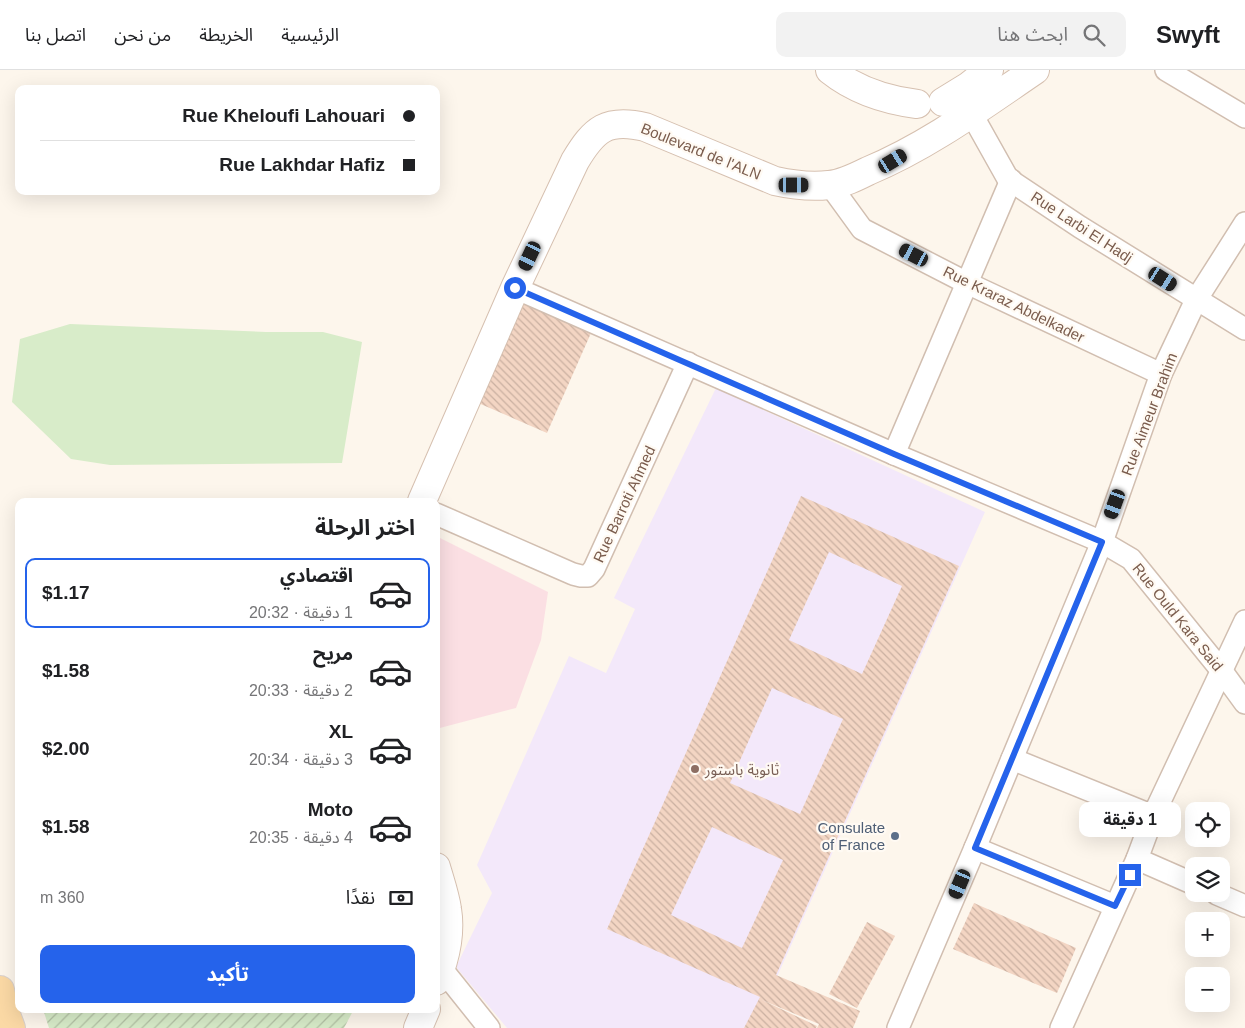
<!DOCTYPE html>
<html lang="ar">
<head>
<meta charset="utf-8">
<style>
  :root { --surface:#fff; --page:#f2f2f2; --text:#202124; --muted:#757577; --line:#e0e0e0; --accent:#2563eb }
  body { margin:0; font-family:Helvetica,"Noto Sans Arabic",sans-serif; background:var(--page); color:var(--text); direction:rtl; height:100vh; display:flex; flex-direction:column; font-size:19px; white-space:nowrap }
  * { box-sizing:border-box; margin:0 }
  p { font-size:16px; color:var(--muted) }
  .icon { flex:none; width:28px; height:28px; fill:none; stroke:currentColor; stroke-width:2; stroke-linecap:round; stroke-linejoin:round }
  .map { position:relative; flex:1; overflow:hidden; direction:ltr }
  .drawer { position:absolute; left:15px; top:428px; width:425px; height:515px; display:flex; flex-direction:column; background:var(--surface); border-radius:10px; box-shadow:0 5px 20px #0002; direction:rtl }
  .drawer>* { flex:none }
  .top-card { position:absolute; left:15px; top:15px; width:425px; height:110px; border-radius:10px; box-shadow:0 5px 20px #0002; direction:rtl; display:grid; align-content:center; height:110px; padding:0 25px; background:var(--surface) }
  .fabs { position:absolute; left:1185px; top:732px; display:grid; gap:10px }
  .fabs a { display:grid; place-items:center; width:45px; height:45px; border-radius:10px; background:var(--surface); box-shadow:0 5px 20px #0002; font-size:25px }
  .end { position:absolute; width:22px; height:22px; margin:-11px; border:6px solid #2563eb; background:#fff; box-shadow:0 0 0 2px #fff }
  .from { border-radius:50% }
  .bubble { position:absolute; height:35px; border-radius:10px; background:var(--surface); box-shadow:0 5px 20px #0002; font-size:16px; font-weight:700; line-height:35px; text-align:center; direction:rtl }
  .car { position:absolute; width:15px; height:30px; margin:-15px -8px; border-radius:6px; box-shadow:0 0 4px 1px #0007; background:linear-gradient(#222 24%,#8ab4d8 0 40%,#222 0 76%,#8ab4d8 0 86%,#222 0) }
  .top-card b { display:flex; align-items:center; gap:18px; height:48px; font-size:19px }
  .top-card b+b { border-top:1px solid var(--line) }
  .top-card i { width:12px; height:12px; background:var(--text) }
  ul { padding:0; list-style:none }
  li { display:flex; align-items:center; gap:15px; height:70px; margin:0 10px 8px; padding:0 15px; border:2px solid transparent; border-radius:10px }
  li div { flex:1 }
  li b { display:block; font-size:19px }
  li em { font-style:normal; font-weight:700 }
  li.on { border-color:var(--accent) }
  li>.icon { width:45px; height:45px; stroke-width:1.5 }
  h2 { padding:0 25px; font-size:22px; line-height:60px }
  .pay { display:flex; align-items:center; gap:12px; height:55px; padding:0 25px; font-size:19px }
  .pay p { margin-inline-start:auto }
  .primary-button { display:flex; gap:10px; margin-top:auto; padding:10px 25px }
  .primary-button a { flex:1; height:58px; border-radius:10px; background:var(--accent); color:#fff; font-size:20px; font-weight:700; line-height:58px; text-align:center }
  header { display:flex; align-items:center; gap:30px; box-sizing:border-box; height:70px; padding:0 25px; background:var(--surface); border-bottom:1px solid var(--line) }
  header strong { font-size:24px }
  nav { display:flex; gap:28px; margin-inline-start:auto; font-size:18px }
  .search { width:350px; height:45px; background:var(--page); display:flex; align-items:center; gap:12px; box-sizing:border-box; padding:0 18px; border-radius:10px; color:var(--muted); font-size:19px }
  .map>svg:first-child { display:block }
</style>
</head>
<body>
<header>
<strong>Swyft</strong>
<div class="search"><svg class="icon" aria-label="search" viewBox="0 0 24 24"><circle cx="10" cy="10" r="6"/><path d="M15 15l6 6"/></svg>ابحث هنا</div>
<nav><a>الرئيسية</a><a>الخريطة</a><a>من نحن</a><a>اتصل بنا</a></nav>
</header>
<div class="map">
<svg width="1245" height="958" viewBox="0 0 1245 958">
  <defs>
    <pattern id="garden-furrows" width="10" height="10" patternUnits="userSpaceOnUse" patternTransform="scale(1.25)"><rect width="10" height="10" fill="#d8ecc9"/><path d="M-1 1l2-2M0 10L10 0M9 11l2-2" fill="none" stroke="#b4c2a5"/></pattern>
    <pattern id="building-back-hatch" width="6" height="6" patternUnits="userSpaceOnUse" patternTransform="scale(1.25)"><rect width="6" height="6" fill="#f3d5c3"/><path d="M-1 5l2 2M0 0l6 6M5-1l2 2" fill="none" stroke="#cab0a1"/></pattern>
  </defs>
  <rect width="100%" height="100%" fill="#fdf6ec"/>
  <path fill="#f3e8fa" d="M 716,318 L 985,442 L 754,958 L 507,958 L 456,897 L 492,823 L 477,795 L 569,586 L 606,603 L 635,539 L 614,528 Z"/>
  <path fill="#fbdfe3" d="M 436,466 L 548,522 L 541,570 L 516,638 L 436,659 Z"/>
  <path fill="url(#garden-furrows)" d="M 43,939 L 354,939 L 344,958 L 49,958 Z"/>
  <path fill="#d8ecc9" d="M 70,254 L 266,262 L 323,262 L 362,272 L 342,393 L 110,395 L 71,389 L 12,332 L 20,269 Z"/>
  <g fill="url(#building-back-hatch)" fill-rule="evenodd">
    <path d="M 513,228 L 591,263 L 547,363 L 469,329 Z"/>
    <path d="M 801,426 L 959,496 L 776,905 L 860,941 L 853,958 L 817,958 L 819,954 L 762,930 L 817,956 L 816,958 L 744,958 L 760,927 L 607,859 ZM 829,482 L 902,516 L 862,604 L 789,570 ZM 772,618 L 843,649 L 800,744 L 730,713 ZM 712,757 L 783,790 L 742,878 L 671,845 Z"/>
    <path d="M 974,833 L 1076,878 L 1057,923 L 953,879 Z"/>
    <path d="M 867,852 L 895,866 L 857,938 L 829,924 Z"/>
  </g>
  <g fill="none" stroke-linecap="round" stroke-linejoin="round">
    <defs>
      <g id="street">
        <path d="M 1166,0 L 1245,47"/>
        <path d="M 971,43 L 1008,109 L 1080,157 L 1245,259"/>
        <path d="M 830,115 L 862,159 L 967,213 L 1161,304"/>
        <path d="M 515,218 L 894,384 L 1102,472 L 1131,489 L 1221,600 L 1245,633"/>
        <path d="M 894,384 L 1011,110"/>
        <path d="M 436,444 L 573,504 L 581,506 L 588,506 L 594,499 L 688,293"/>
        <path d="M 1012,689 L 1153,746"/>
        <path d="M 975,778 L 1115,836"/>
        <path d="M 1137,789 L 1194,814"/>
        <path d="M 1217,824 L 1245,836"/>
        <path d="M 441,898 L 489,958"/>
        <path d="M 898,958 L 975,778 L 1102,472 L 1161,304 L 1196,230 L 1245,153"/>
        <path d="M 1061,958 L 1137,789 L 1153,746 L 1245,551"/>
      </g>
      <g id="secondary">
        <path d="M 830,0 C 855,20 886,30 917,34"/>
        <path d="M 943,32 L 969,16 L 989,0"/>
        <path d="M 422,431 L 515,218 L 575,91 C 594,59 607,48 645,57 L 775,111 C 793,115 811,117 829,115 C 842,114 856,107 868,101 C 928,76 982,36 1035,0"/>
        <path d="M 436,797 C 440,811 445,825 447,839 C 451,863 445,889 436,911"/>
        <path d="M 418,958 L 426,939"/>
      </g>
      <path id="primary" d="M 0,920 L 4,939 L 11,958"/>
    </defs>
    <use href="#street" stroke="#d1beb0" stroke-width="24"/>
    <use href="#secondary" stroke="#d6c0b0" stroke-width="30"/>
    <use href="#primary" stroke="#dad1cd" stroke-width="30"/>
    <use href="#street" stroke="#fff" stroke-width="21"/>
    <use href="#secondary" stroke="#fff" stroke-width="28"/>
    <use href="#primary" stroke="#fbd9a5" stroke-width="28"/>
  </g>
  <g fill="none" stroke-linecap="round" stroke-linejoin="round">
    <path stroke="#2563eb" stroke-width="6" d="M 515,218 L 894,384 L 1102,472 L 975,778 L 1115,836 L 1130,805"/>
  </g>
  <circle fill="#8d6e63" stroke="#fffaf3" stroke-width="2" cx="695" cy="699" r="5"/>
  <circle fill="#5c6f8a" stroke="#fffaf3" stroke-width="2" cx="895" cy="766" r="5"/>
  <g text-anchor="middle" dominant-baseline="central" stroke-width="4.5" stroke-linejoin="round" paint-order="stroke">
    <g font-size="15" fill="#7a5c4d" stroke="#fffaf3">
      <text transform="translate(701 81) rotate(22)">Boulevard de l'ALN</text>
      <text transform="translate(1082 157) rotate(33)">Rue Larbi El Hadj</text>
      <text transform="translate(1014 234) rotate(26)">Rue Kraraz Abdelkader</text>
      <text transform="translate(1149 344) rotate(-69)">Rue Aimeur Brahim</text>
      <text transform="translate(624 434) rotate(-65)">Rue Barroti Ahmed</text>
      <text transform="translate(1178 547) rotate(51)">Rue Ould Kara Said</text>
    </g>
    <g font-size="15" fill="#785e54" stroke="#fffaf3" text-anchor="start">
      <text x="705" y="699">ثانوية باستور</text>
    </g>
    <g font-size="15" fill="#4e5e75" stroke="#fffaf3" text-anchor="end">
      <text x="885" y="757">Consulate<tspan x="885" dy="17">of France</tspan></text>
    </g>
  </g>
</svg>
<div class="fabs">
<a><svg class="icon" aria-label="locate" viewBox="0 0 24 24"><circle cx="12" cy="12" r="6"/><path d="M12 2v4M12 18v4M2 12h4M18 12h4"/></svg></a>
<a><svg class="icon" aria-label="layers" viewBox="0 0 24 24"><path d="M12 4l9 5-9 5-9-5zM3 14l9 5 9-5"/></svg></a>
<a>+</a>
<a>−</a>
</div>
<i class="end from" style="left:515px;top:218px"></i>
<i class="end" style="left:1130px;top:805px"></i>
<div class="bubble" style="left:1079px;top:732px;width:102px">1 دقيقة</div>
<i class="car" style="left:893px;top:91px;rotate:59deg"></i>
<i class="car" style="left:794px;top:115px;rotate:90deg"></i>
<i class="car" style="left:914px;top:185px;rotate:297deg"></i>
<i class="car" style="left:530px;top:186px;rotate:205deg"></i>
<i class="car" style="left:1163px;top:209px;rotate:122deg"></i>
<i class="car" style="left:1115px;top:434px;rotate:200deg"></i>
<i class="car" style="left:960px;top:814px;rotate:203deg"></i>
<div class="top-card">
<b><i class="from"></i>Rue Kheloufi Lahouari</b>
<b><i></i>Rue Lakhdar Hafiz</b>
</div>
<section class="drawer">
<h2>اختر الرحلة</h2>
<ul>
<li class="on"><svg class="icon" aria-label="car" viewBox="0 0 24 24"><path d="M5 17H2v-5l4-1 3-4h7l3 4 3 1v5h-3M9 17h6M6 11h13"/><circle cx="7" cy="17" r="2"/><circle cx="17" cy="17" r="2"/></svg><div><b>اقتصادي</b><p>1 دقيقة · 20:32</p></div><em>$1.17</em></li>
<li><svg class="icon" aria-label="car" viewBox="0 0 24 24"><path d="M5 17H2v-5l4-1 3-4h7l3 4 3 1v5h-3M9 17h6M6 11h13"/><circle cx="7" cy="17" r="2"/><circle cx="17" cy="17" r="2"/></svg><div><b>مريح</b><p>2 دقيقة · 20:33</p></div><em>$1.58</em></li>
<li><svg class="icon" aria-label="car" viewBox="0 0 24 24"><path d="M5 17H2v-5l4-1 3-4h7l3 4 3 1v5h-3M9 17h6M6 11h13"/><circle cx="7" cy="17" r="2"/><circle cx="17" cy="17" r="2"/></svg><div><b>XL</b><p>3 دقيقة · 20:34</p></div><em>$2.00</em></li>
<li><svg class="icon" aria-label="car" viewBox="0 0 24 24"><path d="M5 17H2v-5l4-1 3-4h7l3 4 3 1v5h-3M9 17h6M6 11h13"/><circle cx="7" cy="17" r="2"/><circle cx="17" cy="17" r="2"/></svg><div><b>Moto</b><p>4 دقيقة · 20:35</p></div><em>$1.58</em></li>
</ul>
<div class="pay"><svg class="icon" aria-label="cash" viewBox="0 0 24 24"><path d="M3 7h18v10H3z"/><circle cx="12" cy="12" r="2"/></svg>نقدًا<p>360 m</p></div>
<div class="primary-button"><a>تأكيد</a></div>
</section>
</div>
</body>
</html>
